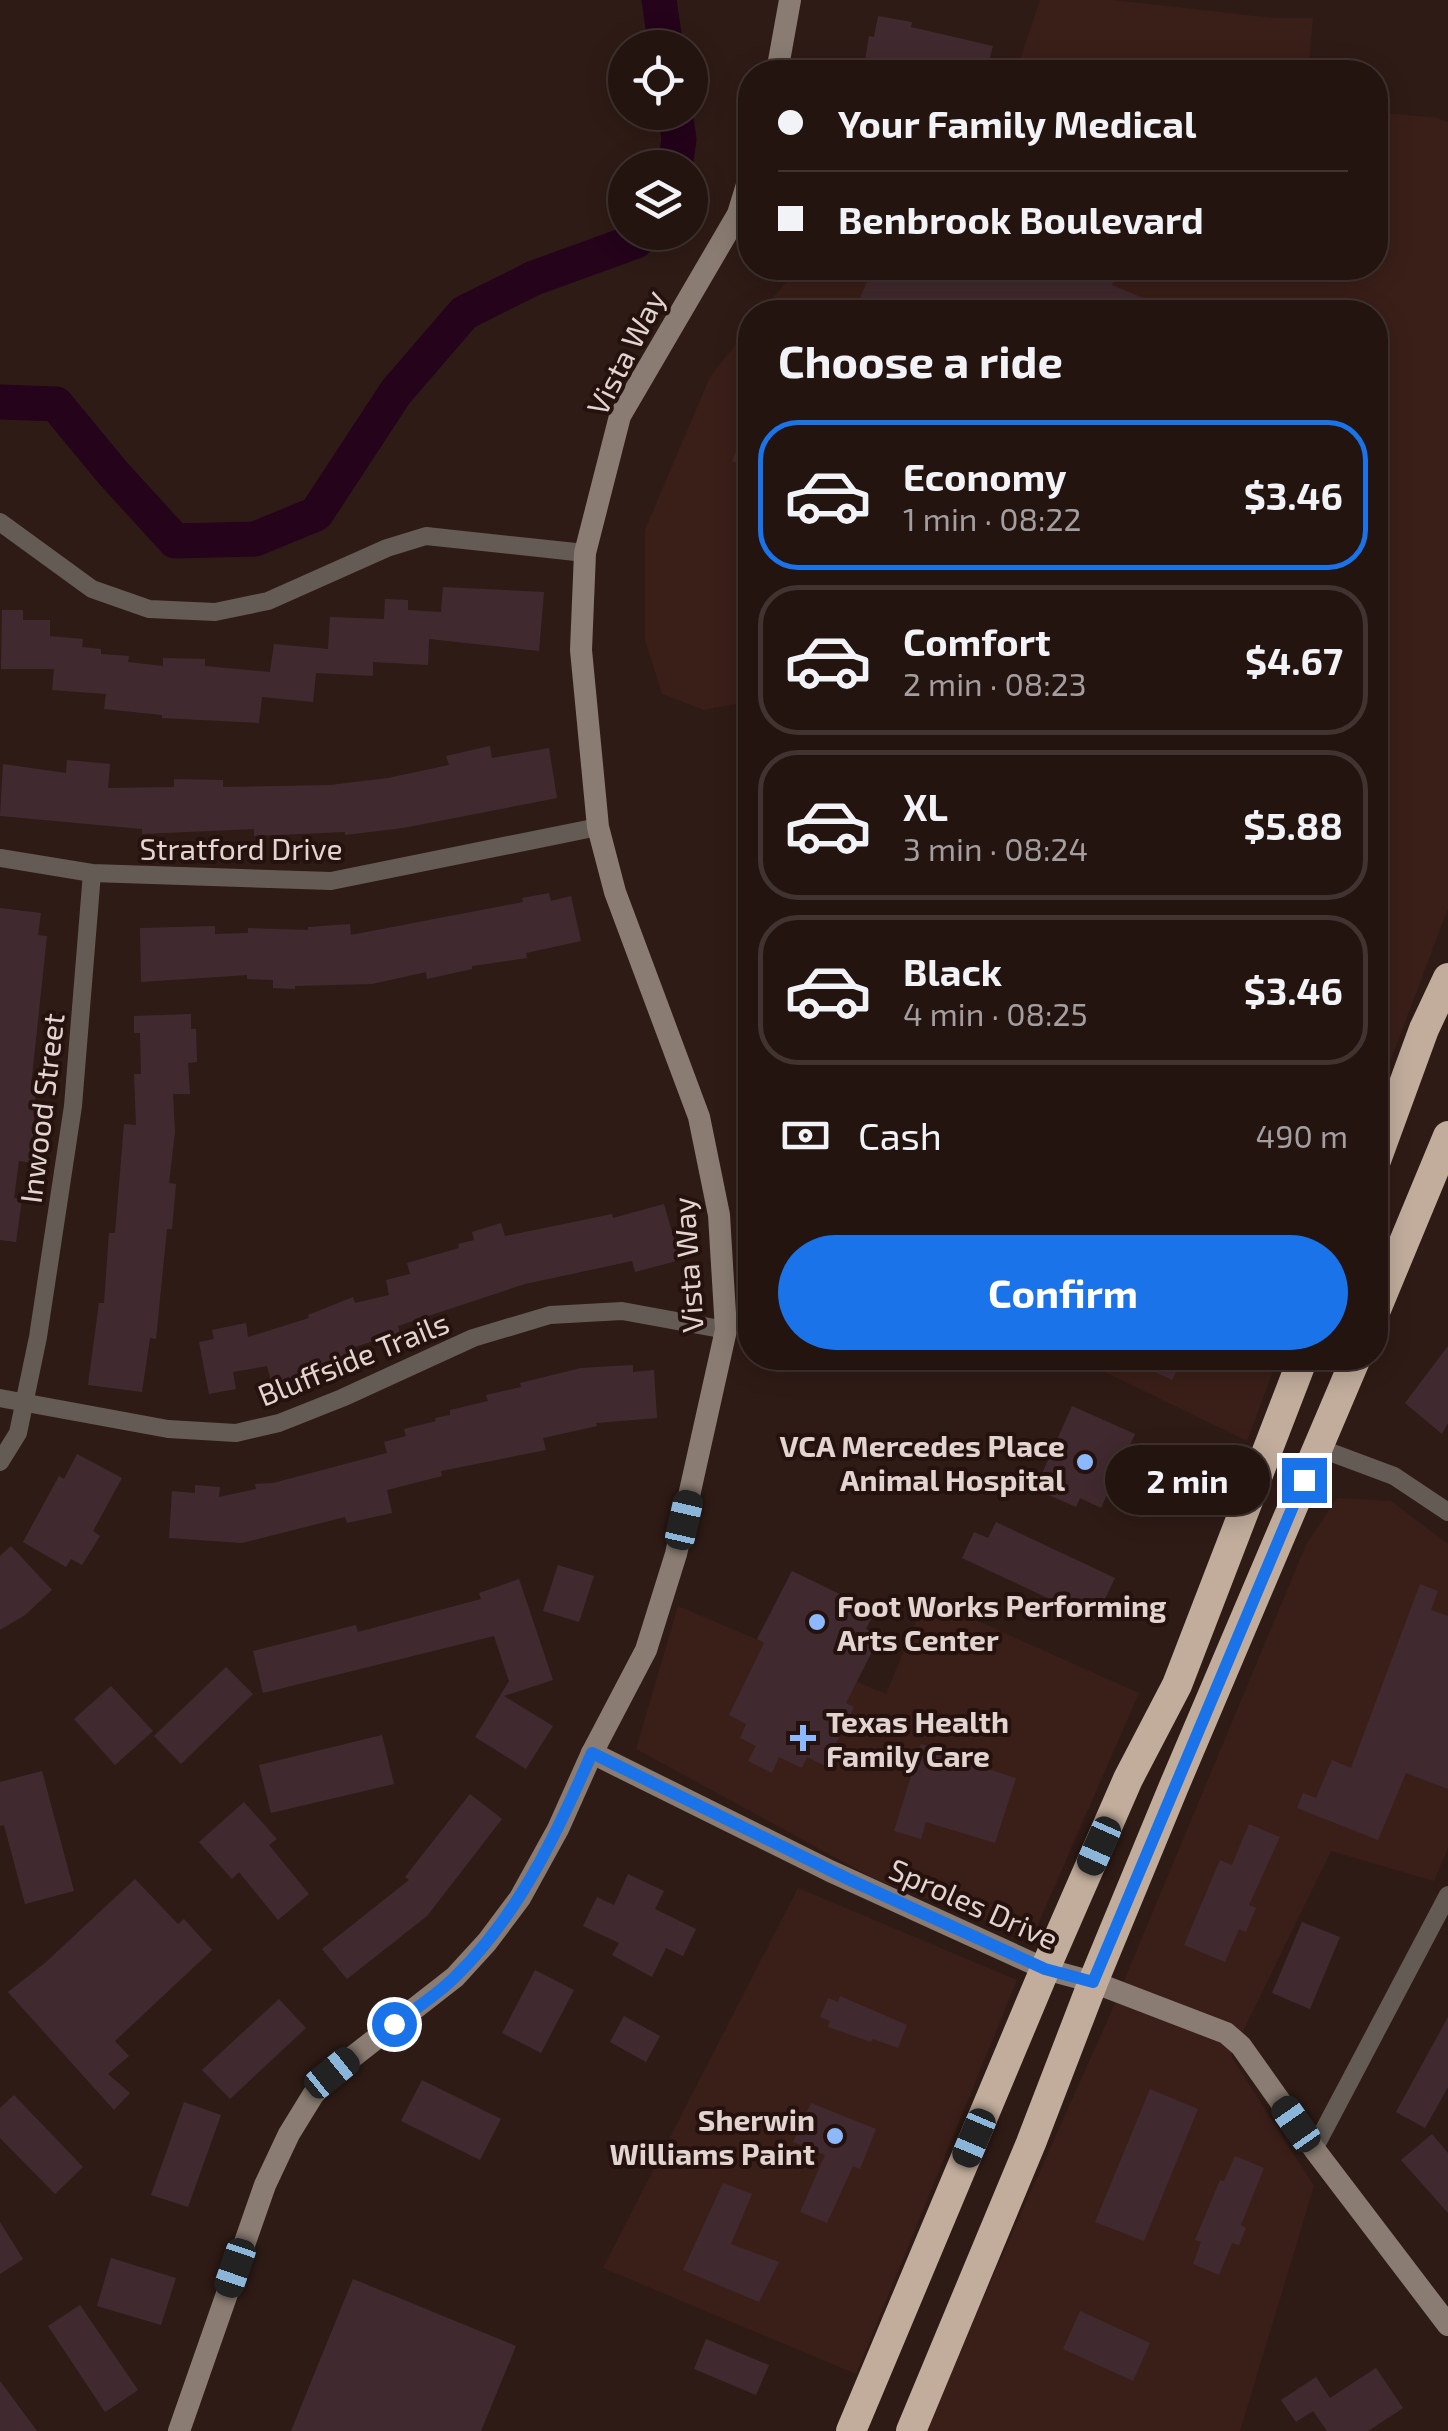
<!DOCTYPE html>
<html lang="en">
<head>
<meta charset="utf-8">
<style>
  :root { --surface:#231410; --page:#2b1d19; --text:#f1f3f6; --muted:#a39e9f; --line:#403330; --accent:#1a73e8 }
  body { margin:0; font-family:"Exo 2",sans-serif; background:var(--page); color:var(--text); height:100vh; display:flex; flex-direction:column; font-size:38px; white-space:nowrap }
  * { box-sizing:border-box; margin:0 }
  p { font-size:32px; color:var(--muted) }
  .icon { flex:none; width:55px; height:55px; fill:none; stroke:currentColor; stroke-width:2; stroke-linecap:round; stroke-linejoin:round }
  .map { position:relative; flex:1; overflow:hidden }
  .sheet { position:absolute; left:738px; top:300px; width:650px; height:1070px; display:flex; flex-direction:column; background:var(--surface); border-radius:40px; box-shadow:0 5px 25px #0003,0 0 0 2px var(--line) }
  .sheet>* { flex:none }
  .guide { position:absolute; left:738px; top:60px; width:650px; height:220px; border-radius:40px; box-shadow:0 5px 25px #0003,0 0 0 2px var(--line); display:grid; align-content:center; height:220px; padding:0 40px; background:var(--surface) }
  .tools { position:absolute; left:608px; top:30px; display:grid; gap:20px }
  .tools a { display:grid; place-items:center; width:100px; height:100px; border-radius:50%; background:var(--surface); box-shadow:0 5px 25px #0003,0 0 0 2px var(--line); font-size:50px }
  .end { position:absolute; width:45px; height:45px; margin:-22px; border:12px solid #1a73e8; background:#fff; box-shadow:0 0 0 5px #fff }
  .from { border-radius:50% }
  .bubble { position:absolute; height:70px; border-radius:35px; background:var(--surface); box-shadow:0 5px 25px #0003,0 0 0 2px var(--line); font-size:32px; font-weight:700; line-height:70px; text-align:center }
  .car { position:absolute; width:30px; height:60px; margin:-30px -15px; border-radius:12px; box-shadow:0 0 8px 2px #0007; background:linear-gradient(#222 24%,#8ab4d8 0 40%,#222 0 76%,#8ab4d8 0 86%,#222 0) }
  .guide b { display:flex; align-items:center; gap:35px; height:95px; font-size:38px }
  .guide b+b { border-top:2px solid var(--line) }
  .guide i { width:25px; height:25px; background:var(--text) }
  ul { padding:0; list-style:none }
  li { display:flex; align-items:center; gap:30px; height:150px; margin:0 20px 15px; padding:0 20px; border:5px solid var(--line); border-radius:40px }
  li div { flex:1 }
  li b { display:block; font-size:38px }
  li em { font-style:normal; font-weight:700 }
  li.current { border-color:var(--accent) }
  li>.icon { width:90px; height:90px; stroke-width:1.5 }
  h2 { padding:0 40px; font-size:45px; line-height:120px }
  .pay { display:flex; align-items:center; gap:25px; height:110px; padding:0 40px; font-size:38px }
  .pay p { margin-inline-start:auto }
  .primary-button { display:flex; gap:20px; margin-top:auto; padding:20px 40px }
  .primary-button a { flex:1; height:115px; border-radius:60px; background:var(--accent); color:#fff; font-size:40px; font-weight:700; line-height:115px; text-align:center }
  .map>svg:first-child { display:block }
</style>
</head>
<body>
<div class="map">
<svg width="1448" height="2431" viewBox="0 0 1448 2431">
  <rect width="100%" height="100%" fill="#2f1b16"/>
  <g fill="#3a1f18">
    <path d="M 1040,0 L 1113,0 L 1272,18 L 1313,18 L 1308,72 L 1016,72 Z"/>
    <path d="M 1385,113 L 1438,118 L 1448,122 L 1448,908 L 1375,1102 L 1375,312 L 760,312 L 799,268 L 1375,268 L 1375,117 Z"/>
    <path d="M 750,326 L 750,701 L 704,710 L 662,694 L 645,640 L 645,530 L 710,377 Z"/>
    <path d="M 1076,1358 L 1278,1358 L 1247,1441 Z"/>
    <path d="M 1337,1498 L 1391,1501 L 1448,1544 L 1448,1848 L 1434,1881 L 1331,1851 L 1231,2056 L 1314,2186 L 1240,2431 L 924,2431 L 1108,2019 L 1306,1545 Z"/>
    <path d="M 926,1598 L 1139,1693 L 1032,1938 L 875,1879 L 636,1749 L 678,1606 L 886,1694 Z"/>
    <path d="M 798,1888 L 1017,1980 L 856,2374 L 603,2268 Z"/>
  </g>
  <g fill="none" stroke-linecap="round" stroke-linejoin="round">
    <g stroke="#24031b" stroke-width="35">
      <path d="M 659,0 L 666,48"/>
      <path d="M 675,112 L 679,139 L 675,168"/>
      <path d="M 0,402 L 56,404 L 113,473 L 175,541 L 255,539 L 316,514 L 396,392 L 464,313 L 534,278 L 636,241 L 643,232"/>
    </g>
  </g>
  <g fill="#412a2f">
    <path d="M 878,16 L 912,22 L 911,27 L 993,46 L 986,72 L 863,72 L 869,36 L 874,37 Z"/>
    <path d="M 873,268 L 1120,268 L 1112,285 L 1177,312 L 854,312 Z"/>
    <path d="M 750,419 L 750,468 L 732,461 Z"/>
    <path d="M 443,587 L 544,592 L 539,651 L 429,639 L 428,665 L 373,662 L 373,676 L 316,673 L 313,702 L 262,697 L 259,723 L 162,718 L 162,715 L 104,709 L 106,694 L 52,690 L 54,669 L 1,669 L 2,610 L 23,610 L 23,620 L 50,620 L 50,636 L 83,639 L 82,647 L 101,649 L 101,654 L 129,656 L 128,662 L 163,666 L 163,658 L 205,659 L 205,666 L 270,672 L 274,644 L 328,649 L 330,617 L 384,619 L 385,599 L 408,600 L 408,610 L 441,612 Z"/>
    <path d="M 490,746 L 492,758 L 549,748 L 557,798 L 403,828 L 345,835 L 345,832 L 254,836 L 254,829 L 142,834 L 142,829 L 0,816 L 3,764 L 66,773 L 67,760 L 110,764 L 108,788 L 174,787 L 174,779 L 223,780 L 223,787 L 330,785 L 388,778 L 449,765 L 446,756 Z"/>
    <path d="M 549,893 L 551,901 L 571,896 L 581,941 L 526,953 L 527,958 L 472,966 L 472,969 L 427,979 L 426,972 L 372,984 L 295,986 L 295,989 L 273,988 L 273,980 L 247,979 L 247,975 L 141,982 L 140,928 L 215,926 L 215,934 L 248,933 L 248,928 L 308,930 L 308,927 L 350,924 L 351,935 L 523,902 L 522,898 Z"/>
    <path d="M 0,908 L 41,913 L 38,935 L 47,936 L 31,1086 L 36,1086 L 32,1152 L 31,1163 L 19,1161 L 14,1198 L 22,1199 L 16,1242 L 0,1240 Z"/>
    <path d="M 191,1014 L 191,1029 L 196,1029 L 197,1062 L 188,1063 L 190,1094 L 173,1094 L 175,1132 L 169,1183 L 176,1184 L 172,1229 L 167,1229 L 156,1339 L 150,1338 L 142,1392 L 88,1385 L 99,1303 L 104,1303 L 109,1233 L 115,1233 L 124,1124 L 136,1125 L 134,1074 L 141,1074 L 140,1033 L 134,1033 L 134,1016 Z"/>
    <path d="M 664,1204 L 680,1260 L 635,1272 L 632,1261 L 525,1284 L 398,1326 L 400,1333 L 348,1349 L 350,1357 L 317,1367 L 318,1372 L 272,1385 L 267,1366 L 233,1372 L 236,1389 L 209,1394 L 199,1342 L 214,1339 L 212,1330 L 246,1323 L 248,1337 L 309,1318 L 308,1315 L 353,1297 L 355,1303 L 389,1295 L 386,1280 L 410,1274 L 407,1263 L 459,1248 L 458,1244 L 474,1240 L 472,1232 L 501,1223 L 505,1236 L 612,1214 L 613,1218 Z"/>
    <path d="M 1448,1346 L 1448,1423 L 1442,1434 L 1405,1403 Z"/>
    <path d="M 1126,1358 L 1183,1358 L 1172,1380 Z"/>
    <path d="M 633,1365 L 633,1372 L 654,1370 L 657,1418 L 596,1423 L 597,1426 L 543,1438 L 546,1450 L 441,1471 L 442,1476 L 387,1490 L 392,1513 L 347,1523 L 345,1517 L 242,1543 L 169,1538 L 172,1491 L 195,1493 L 195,1485 L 220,1487 L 219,1497 L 256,1489 L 255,1484 L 273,1483 L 387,1453 L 384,1442 L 406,1436 L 404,1429 L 436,1421 L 435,1418 L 450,1415 L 450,1410 L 488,1401 L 486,1395 L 521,1387 L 520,1383 L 581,1368 Z"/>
    <path d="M 1072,1406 L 1135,1434 L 1101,1508 L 1080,1498 L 1076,1507 L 1035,1489 Z"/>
    <path d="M 77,1454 L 122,1478 L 93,1531 L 100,1536 L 82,1565 L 71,1559 L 66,1567 L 23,1542 L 59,1476 L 64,1479 Z"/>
    <path d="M 996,1522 L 1115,1578 L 1095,1620 L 962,1558 L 974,1532 L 988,1538 Z"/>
    <path d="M 11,1546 L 52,1590 L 25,1615 L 0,1630 L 0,1556 Z"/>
    <path d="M 558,1565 L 594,1576 L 579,1622 L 543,1611 Z"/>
    <path d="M 792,1571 L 875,1611 L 866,1629 L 880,1636 L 846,1703 L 854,1707 L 825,1766 L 807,1757 L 802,1768 L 779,1757 L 772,1773 L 748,1761 L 756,1746 L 740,1738 L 746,1724 L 729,1715 L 764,1643 L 757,1639 Z"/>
    <path d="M 519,1579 L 553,1680 L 504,1696 L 553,1726 L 526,1769 L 475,1737 L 509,1681 L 494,1636 L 263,1693 L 253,1651 L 356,1625 L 358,1632 L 481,1599 L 479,1593 Z"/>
    <path d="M 1420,1584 L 1438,1591 L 1431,1610 L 1448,1616 L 1448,1789 L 1406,1773 L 1378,1840 L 1297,1808 L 1303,1793 L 1316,1798 L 1332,1760 L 1351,1768 Z"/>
    <path d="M 226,1667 L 253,1694 L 181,1764 L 154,1736 Z"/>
    <path d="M 111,1686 L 153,1731 L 115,1765 L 74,1719 Z"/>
    <path d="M 382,1735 L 394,1784 L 271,1813 L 259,1765 Z"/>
    <path d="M 921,1744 L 990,1762 L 988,1769 L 1016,1778 L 995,1843 L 926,1822 L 921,1839 L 894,1831 Z"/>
    <path d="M 42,1771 L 74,1891 L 25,1904 L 4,1825 L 0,1826 L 0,1782 Z"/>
    <path d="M 470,1794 L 502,1819 L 427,1916 L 347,1979 L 322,1949 L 409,1880 L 405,1877 Z"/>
    <path d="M 244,1802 L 277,1839 L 269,1845 L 309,1894 L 278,1920 L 239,1872 L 232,1879 L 199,1842 Z"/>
    <path d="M 1249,1824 L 1280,1837 L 1249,1905 L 1256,1908 L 1246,1932 L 1239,1929 L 1225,1962 L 1184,1945 L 1220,1860 L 1232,1865 Z"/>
    <path d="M 628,1874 L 664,1891 L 655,1909 L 696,1929 L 683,1956 L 666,1948 L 652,1977 L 612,1955 L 619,1943 L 583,1926 L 597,1897 L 614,1905 Z"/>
    <path d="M 135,1879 L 178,1924 L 184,1919 L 212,1950 L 115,2041 L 129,2056 L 108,2074 L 130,2093 L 114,2110 L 8,1992 L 45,1963 Z"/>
    <path d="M 1302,1922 L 1340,1937 L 1310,2009 L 1272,1993 Z"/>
    <path d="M 535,1970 L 574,1990 L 541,2053 L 502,2033 Z"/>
    <path d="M 840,1996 L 907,2025 L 898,2048 L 873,2039 L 871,2042 L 828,2027 L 830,2021 L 820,2017 L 828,1998 L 838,2002 Z"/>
    <path d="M 279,1999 L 306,2028 L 230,2099 L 202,2070 Z"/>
    <path d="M 624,2016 L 660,2036 L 646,2062 L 610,2042 Z"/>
    <path d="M 1448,2017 L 1448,2087 L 1425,2128 L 1396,2112 Z"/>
    <path d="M 422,2080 L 501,2119 L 480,2160 L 401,2121 Z"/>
    <path d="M 1150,2089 L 1198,2109 L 1144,2241 L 1095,2222 Z"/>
    <path d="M 14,2095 L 83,2167 L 55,2194 L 0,2138 L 0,2108 Z"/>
    <path d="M 184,2102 L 221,2115 L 188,2207 L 151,2195 Z"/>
    <path d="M 811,2103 L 876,2129 L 860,2169 L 853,2166 L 827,2223 L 800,2212 L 825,2155 L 793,2142 Z"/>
    <path d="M 1432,2134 L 1448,2153 L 1448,2213 L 1401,2160 Z"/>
    <path d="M 1235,2156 L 1264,2168 L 1241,2225 L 1246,2228 L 1239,2245 L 1232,2243 L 1219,2275 L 1193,2264 L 1201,2242 L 1195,2240 L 1220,2180 L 1224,2181 Z"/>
    <path d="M 723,2183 L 752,2194 L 731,2244 L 779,2262 L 759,2302 L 683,2270 Z"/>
    <path d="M 0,2222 L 23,2259 L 0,2274 Z"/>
    <path d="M 111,2258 L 176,2278 L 161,2325 L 97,2306 Z"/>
    <path d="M 353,2279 L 516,2346 L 481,2431 L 291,2431 Z"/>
    <path d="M 80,2305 L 138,2390 L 105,2412 L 48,2326 Z"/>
    <path d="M 1080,2311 L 1150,2343 L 1133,2381 L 1063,2349 Z"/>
    <path d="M 706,2339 L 769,2365 L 756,2395 L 694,2369 Z"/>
    <path d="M 1376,2368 L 1403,2408 L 1368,2431 L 1327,2431 L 1313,2411 L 1296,2422 L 1281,2400 L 1316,2377 L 1330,2398 Z"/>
    <path d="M 0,2381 L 37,2431 L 0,2431 Z"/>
  </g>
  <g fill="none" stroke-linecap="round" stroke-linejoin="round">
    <g stroke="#645b55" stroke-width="18">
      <path d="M 0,522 L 92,589 L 149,609 L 215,612 L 268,601 L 387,548 L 426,536 L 585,553"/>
      <path d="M 0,858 L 92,873 L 331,881 L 598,827"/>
      <path d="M 0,1398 L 168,1429 L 236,1433 L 279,1423 L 342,1398 L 473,1338 L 550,1315 L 622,1311 L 726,1330"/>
      <path d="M 1319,1448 L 1394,1476 L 1448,1512"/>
      <path d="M 0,1462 L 18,1433 L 38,1337 L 73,1106 L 92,873"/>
      <path d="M 1314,2149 L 1448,1895"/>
    </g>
    <g stroke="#8a7c72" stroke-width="22">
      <path d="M 777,72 L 790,0"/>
      <path d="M 592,1753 L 830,1871 L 1045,1969 L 1093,1982 L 1226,2033 L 1241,2046 L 1314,2149 L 1448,2325"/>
      <path d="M 179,2431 L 265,2185 L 289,2134 L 313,2095 L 332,2073 L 455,1977 L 487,1942 L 520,1898 L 558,1829 L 592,1753 L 646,1650 L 676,1554 L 726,1330 L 719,1215 L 699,1117 L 615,892 L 598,827 L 581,650 L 585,553 L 620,416 L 738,214 L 750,175"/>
    </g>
    <g stroke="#c2ad9c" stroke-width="30">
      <path d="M 1375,1163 L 1424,1029 L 1448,978"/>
      <path d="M 1375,1312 L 1448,1136"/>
      <path d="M 851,2431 L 1045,1969 L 1128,1779 L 1177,1685 L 1303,1358"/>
      <path d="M 911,2431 L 1031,2143 L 1093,1982 L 1174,1786 L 1356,1358"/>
    </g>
  </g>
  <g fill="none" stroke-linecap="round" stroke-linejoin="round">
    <path stroke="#1a73e8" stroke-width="12" d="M 394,2024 C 415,2009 437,1995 455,1977 C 519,1915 557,1833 592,1753 L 848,1879 L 1045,1969 L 1093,1982 L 1304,1480"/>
  </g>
  <g fill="#8db9fc" stroke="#25110d" stroke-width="4">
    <circle cx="1085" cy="1462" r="10"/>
    <circle cx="817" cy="1622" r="10"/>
    <path d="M798 1723h10v10h10v10h-10v10h-10v-10h-10v-10h10z"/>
    <circle cx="835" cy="2136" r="10"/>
  </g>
  <g text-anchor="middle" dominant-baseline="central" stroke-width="8" stroke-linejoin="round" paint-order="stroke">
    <g font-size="30" fill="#e2d4d0" stroke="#25110d">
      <text transform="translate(625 352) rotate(-63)">Vista Way</text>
      <text x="241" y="848">Stratford Drive</text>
      <text transform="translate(41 1108) rotate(-83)">Inwood Street</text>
      <text transform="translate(687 1265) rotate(-94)">Vista Way</text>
      <text transform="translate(353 1358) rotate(-22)">Bluffside Trails</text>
      <text transform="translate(974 1903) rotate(24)">Sproles Drive</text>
    </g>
    <g font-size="30" font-weight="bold" fill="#e2d4d0" stroke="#25110d" text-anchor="end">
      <text x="1065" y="1445">VCA Mercedes Place<tspan x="1065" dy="34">Animal Hospital</tspan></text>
      <text x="837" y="1605" text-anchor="start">Foot Works Performing<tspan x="837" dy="34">Arts Center</tspan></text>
      <text x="826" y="1721" text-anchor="start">Texas Health<tspan x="826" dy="34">Family Care</tspan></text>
      <text x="815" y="2119">Sherwin<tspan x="815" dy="34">Williams Paint</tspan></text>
    </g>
  </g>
</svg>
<div class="tools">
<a><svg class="icon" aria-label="locate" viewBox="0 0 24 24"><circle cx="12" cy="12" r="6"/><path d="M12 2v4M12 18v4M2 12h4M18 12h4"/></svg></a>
<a><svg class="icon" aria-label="layers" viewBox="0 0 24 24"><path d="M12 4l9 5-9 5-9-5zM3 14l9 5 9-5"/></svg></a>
</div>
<i class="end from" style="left:394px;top:2024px"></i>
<i class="end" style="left:1304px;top:1480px"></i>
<div class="bubble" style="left:1105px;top:1445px;width:165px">2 min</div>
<i class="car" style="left:684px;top:1520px;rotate:13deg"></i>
<i class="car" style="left:1099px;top:1846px;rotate:204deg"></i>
<i class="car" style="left:332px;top:2073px;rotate:51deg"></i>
<i class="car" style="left:1296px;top:2124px;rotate:325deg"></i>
<i class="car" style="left:974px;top:2138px;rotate:203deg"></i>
<i class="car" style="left:235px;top:2268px;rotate:199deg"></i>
<div class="guide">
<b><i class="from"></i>Your Family Medical</b>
<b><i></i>Benbrook Boulevard</b>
</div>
<section class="sheet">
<h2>Choose a ride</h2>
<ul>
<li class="current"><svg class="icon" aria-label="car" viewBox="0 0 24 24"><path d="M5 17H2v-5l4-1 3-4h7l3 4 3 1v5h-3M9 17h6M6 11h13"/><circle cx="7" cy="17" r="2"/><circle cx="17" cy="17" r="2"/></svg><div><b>Economy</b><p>1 min · 08:22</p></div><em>$3.46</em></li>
<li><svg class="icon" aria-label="car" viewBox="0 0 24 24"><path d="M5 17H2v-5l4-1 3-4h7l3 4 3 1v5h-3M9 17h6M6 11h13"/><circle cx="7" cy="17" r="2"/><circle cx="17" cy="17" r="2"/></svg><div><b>Comfort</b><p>2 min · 08:23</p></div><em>$4.67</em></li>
<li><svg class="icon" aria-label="car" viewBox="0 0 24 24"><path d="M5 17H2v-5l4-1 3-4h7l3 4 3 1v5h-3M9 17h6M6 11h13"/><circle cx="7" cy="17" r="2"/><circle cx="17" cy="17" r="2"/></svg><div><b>XL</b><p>3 min · 08:24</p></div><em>$5.88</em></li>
<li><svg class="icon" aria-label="car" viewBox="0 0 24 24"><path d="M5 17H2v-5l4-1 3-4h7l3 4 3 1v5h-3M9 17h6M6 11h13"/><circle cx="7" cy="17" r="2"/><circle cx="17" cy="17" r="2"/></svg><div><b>Black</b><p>4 min · 08:25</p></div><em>$3.46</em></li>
</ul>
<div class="pay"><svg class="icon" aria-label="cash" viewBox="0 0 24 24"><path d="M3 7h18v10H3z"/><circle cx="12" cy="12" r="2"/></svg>Cash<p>490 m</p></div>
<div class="primary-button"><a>Confirm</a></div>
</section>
</div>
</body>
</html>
